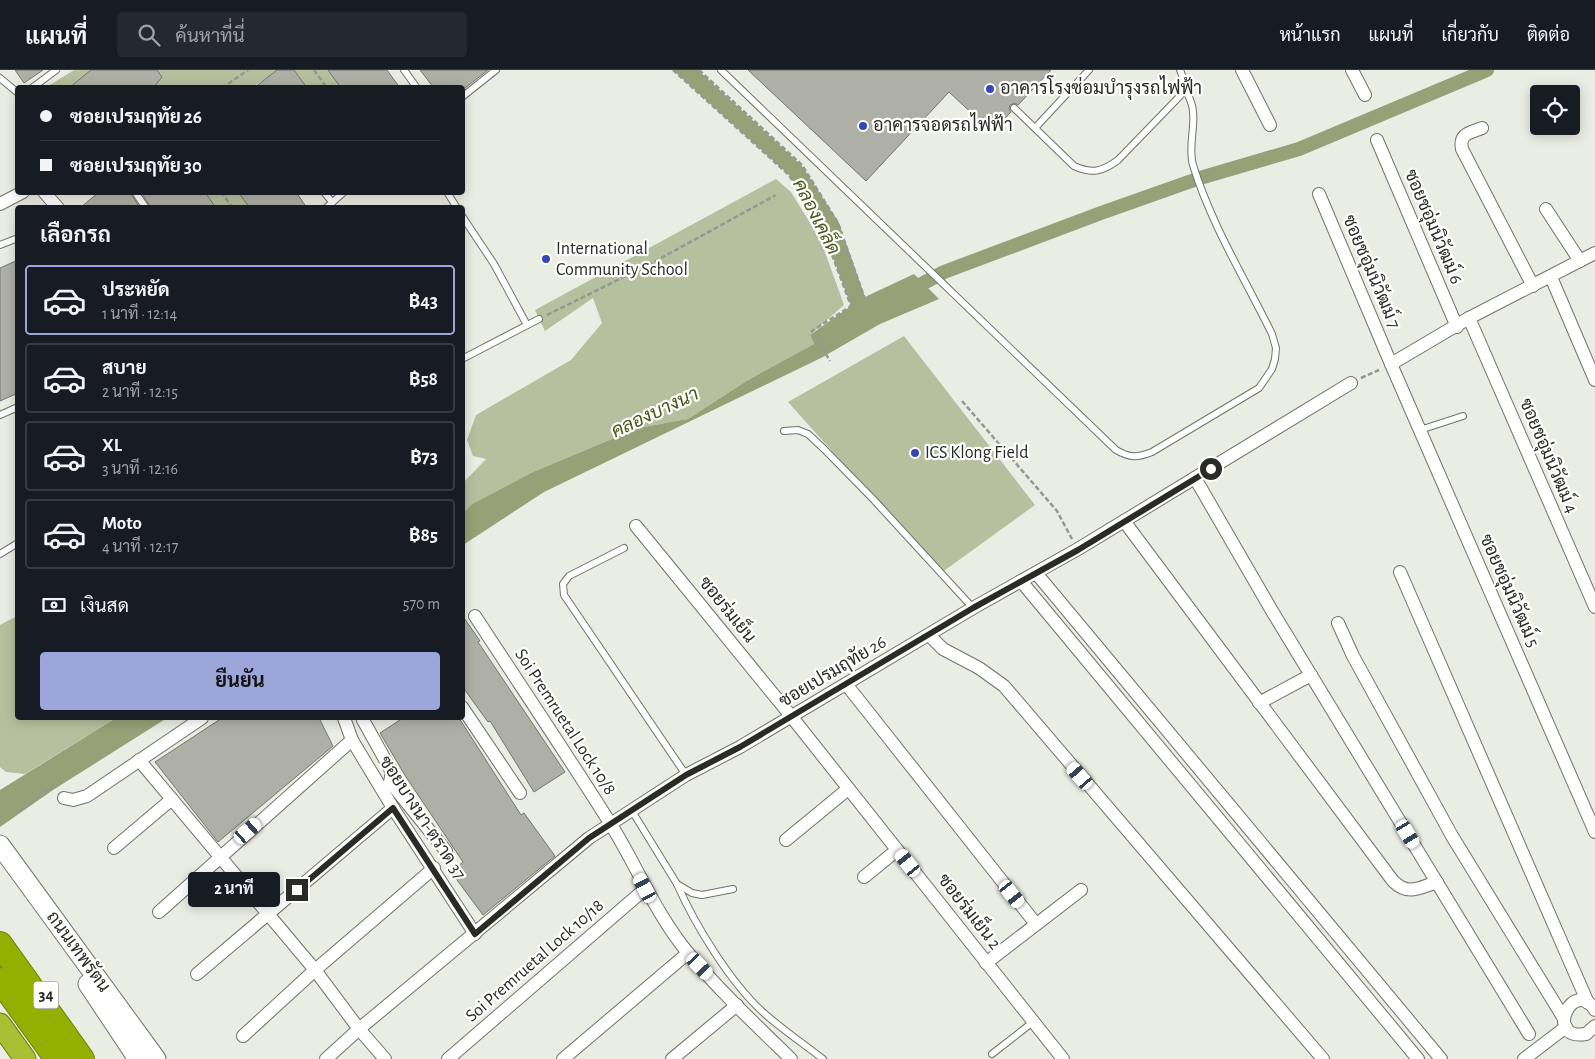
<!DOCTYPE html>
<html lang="th">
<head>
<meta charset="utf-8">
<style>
  :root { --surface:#171b24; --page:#242831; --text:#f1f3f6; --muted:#9ea1a6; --line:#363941; --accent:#9ca6db }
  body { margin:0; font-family:"Alegreya Sans",Sarabun,sans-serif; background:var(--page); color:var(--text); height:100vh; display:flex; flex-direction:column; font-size:19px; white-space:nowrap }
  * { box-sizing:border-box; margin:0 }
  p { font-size:16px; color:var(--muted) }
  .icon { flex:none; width:28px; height:28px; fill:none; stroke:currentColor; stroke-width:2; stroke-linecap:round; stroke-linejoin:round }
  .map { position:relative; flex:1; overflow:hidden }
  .panel { position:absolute; left:15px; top:135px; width:450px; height:515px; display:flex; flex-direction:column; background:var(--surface); border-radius:5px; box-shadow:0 2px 12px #0003 }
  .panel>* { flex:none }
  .hud { position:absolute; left:15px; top:15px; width:450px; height:110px; border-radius:5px; box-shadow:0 2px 12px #0003; display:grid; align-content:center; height:110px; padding:0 25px; background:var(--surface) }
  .fabs { position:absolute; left:1530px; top:15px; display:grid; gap:10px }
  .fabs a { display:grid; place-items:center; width:50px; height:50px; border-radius:5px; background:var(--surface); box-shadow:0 2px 12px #0003; font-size:25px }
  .end { position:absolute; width:22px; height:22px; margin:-11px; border:6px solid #2a2b27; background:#fff; box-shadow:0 0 0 2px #fff }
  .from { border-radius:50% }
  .bubble { position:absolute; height:35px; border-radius:5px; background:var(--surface); box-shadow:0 2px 12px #0003; font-size:16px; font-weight:700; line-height:35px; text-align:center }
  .car { position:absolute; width:15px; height:30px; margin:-15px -8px; border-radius:6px; box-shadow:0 0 4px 1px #0007; background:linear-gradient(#fff 24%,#345 0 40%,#fff 0 76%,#345 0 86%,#fff 0) }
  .hud b { display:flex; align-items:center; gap:18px; height:48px; font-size:19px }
  .hud b+b { border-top:1px solid var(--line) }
  .hud i { width:12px; height:12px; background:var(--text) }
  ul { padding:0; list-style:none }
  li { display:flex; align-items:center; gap:15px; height:70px; margin:0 10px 8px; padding:0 15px; border:2px solid var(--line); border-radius:5px }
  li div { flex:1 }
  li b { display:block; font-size:19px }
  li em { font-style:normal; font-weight:700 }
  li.on { border-color:var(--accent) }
  li>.icon { width:45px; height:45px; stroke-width:1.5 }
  h2 { padding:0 25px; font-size:22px; line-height:60px }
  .pay { display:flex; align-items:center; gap:12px; height:55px; padding:0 25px; font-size:19px }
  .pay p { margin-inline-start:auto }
  .primary-button { display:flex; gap:10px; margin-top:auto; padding:10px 25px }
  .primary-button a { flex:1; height:58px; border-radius:5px; background:var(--accent); color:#111; font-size:20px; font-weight:700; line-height:58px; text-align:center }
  header { display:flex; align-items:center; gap:30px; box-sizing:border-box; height:70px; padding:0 25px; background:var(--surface); border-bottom:1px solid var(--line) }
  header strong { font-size:24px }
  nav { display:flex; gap:28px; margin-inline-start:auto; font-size:18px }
  .search { width:350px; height:45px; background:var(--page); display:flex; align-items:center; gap:12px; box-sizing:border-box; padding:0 18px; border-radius:5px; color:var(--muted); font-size:19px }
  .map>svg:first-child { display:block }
</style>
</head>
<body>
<header>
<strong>แผนที่</strong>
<div class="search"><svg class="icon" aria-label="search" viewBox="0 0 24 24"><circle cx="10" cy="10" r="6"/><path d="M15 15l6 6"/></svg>ค้นหาที่นี่</div>
<nav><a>หน้าแรก</a><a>แผนที่</a><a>เกี่ยวกับ</a><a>ติดต่อ</a></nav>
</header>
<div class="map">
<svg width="1595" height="989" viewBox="0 0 1595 989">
  <rect width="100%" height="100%" fill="#eaede3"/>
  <g fill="#b6bf9e">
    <path d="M 74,0 L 282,0 L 252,17 L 45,18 Z"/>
    <path d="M 283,0 L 336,0 L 350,17 L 296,17 Z"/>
    <path d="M 776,109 L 791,122 L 821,171 L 844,235 L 810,265 L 814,274 L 748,310 L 688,349 L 638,358 L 533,402 L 472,434 L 463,443 L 463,413 L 486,389 L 473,386 L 467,370 L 476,345 L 571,290 L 602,253 L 593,228 L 545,261 L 535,240 Z"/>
    <path d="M 194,123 L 245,123 L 257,137 L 207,137 Z"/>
    <path d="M 904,266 L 1035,435 L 941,503 L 788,332 Z"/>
    <path d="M 17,546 L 18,648 L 116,648 L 25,704 L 6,702 L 0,697 L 0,555 Z"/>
  </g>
  <g fill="#96a177">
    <path d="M 673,0 L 698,0 L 802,96 L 839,153 L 865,227 L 914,204 L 939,229 L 880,254 L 821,288 L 544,422 L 463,475 L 463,443 L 472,434 L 533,402 L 638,358 L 688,349 L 748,310 L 814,274 L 810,265 L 851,236 L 824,163 L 789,105 Z"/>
    <path d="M 116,648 L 167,648 L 53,720 L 0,757 L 0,720 Z"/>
  </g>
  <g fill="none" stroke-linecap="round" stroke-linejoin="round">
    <path stroke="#96a177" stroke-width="14" d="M 907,222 L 944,202 L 1101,143 L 1200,108 L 1299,79 L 1487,0"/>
  </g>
  <g fill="#aeb0a7" stroke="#75776f">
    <path d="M 15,0 L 43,0 L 24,13 Z"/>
    <path d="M 91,0 L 157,0 L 162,7 L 153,18 L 69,18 Z"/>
    <path d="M 277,0 L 294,0 L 307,18 L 254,18 Z"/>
    <path d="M 328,0 L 387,0 L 400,18 L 341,18 Z"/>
    <path d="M 420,0 L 488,0 L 465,18 L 434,18 Z"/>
    <path d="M 748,0 L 1051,0 L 1018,35 L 1015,33 L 1010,35 L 1009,39 L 1011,42 L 992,62 L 949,22 L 866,111 Z"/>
    <path d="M 99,122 L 130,122 L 140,138 L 80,138 Z"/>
    <path d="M 141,122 L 205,122 L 216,138 L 151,138 Z"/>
    <path d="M 238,122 L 296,122 L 307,138 L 250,138 Z"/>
    <path d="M 18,190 L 18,323 L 0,331 L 0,198 Z"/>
    <path d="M 462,545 L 480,571 L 478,572 L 565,702 L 534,722 L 490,651 L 488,652 L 462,616 Z"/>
    <path d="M 222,648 L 319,648 L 333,676 L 218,772 L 155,692 Z"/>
    <path d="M 403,648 L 459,648 L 521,745 L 524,743 L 555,786 L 483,845 L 451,802 L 463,792 L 406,707 L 380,663 Z"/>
  </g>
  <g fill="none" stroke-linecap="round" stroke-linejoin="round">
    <defs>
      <g id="service">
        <path d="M 404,0 L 417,18"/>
        <path d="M 721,0 L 1116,380 C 1130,388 1137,388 1152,382 L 1259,318 L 1272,299 L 1275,289 L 1276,278 L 1272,264 C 1245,209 1211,154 1193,95 C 1188,78 1195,59 1193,42 C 1193,33 1188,25 1184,17"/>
        <path d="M 0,8 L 18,23"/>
        <path d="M 32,18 L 56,0"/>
        <path d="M 462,27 L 496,0"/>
        <path d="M 1014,38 L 1074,96 C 1092,104 1102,102 1118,90 L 1180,26 C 1184,17 1185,10 1180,0"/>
        <path d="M 1035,58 L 1089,0"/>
        <path d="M 135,122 L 146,138"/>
        <path d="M 324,122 L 332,132"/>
        <path d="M 447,122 L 457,138"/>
        <path d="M 326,138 L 344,122"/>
        <path d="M 462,146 L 494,194 L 527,255"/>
        <path d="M 0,175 L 18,168"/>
        <path d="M 462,289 L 539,249"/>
        <path d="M 0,345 L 18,337"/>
        <path d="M 1420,360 L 1463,346"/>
        <path d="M 784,361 L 798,360 L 808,364 L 824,379 L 873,429 L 973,538"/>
        <path d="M 624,478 L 569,506 L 563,514 L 564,525 L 686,705"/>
        <path d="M 0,484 L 18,473"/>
        <path d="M 632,741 L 677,814 L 692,823 L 702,825 L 733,819"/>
        <path d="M 677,814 C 695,855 731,914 765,944 C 783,960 804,974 823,989"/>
        <path d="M 992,984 L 1033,952"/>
      </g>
      <g id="minor">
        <path d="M 1242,0 L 1270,55"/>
        <path d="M 1352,0 L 1365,25"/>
        <path d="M 1482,58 C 1470,63 1459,63 1462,79 L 1533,216"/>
        <path d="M 1377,70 L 1457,257"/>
        <path d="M 44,122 L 58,138"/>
        <path d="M 1319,124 L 1391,294 L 1595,762"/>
        <path d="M 0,134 L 23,122"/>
        <path d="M 1546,139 L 1580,191"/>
        <path d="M 1551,207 L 1595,310"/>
        <path d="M 1469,248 L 1595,537"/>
        <path d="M 1391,294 L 1469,248 L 1595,183"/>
        <path d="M 1195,408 L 1272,541 L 1529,964"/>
        <path d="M 1124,451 L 1393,811 C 1408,826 1419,818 1437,812"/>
        <path d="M 636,456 L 791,646 L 1063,989"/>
        <path d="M 1400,502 L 1588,933"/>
        <path d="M 1036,503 L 1441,989"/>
        <path d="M 1021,511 L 1418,989"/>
        <path d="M 475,546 C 520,615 566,683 610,753 C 637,796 655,843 688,883 C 719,920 756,955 791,989"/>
        <path d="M 1338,553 L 1353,586 L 1452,766 L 1563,947"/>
        <path d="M 929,565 L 943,579 L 979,598 L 1004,616 L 1323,989"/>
        <path d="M 846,614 L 1036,854"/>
        <path d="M 1259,633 L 1311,605"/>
        <path d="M 462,637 L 520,723"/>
        <path d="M 344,648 L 352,670 L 393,738 L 475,864"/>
        <path d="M 363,650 L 392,702 L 390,712 L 446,781"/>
        <path d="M 139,690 L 315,900 L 359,959 L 385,989"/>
        <path d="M 64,728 L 73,730 L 87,726 L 202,648"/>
        <path d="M 786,770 L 848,719"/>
        <path d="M 114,778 L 172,729"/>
        <path d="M 864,807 L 897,780"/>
        <path d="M 159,842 L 352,670"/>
        <path d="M 986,893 L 1081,820"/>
        <path d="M 197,904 L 393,738"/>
        <path d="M 1595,940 C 1573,906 1543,971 1586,964 L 1595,956"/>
        <path d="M 243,966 L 315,900 L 434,798"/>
        <path d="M 326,989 L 359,959 L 589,768 L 686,705 L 740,677 L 973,538 L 1078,479 L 1351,313"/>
        <path d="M 448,989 L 645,819"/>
        <path d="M 563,989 L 688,883"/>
        <path d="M 672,989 L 737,935"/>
        <path d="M 1524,989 L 1566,957"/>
      </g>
      <g id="secondary">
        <path d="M 0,775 L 156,989"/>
        <path d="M 88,914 L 138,989"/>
      </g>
      <path id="trunk" d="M 0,954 L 25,989"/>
      <g id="motorway">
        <path d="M 0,874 L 82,989"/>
        <path d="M 0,910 L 57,989"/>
      </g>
    </defs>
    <use href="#service" stroke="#70736a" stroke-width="8"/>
    <use href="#minor" stroke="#70736a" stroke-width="14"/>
    <use href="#secondary" stroke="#70736a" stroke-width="21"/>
    <use href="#trunk" stroke="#6e810e" stroke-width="23"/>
    <use href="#motorway" stroke="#6e810e" stroke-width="26"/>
    <g stroke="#969891" stroke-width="2.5" stroke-dasharray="5 2.5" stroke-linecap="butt">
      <path d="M 314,0 L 327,18"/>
      <path d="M 673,0 L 789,105 L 824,163 L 851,236 L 812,261 L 830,291"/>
      <path d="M 699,0 L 802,95 L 838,153 L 866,232"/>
      <path d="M 222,18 L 248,0"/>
      <path d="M 221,122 L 233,138"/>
      <path d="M 547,245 L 652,193 L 776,125"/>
      <path d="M 1361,308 L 1379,300"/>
      <path d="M 962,331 L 1057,441 L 1072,469"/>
      <path d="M 14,745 L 54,716 L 58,716"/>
    </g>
    <use href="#service" stroke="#fff" stroke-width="6"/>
    <use href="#minor" stroke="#fff" stroke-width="12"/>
    <use href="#secondary" stroke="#fff" stroke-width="19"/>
    <use href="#trunk" stroke="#a8bf33" stroke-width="21"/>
    <use href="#motorway" stroke="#93af00" stroke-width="24"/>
  </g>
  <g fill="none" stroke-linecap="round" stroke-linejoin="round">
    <path stroke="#2a2b27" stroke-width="6" d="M 297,820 L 393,738 L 475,864 L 589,768 L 686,705 L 740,677 L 973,538 L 1078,480 L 1211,399"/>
  </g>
  <g fill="#3447b9" stroke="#fff" stroke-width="2">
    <circle cx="990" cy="19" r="5"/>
    <circle cx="863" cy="56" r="5"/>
    <circle cx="546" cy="189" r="5"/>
    <circle cx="915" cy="383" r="5"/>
  </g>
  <g text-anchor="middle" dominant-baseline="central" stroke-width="4.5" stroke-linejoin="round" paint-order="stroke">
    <rect fill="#fff" stroke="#6a6b68" stroke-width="1" x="33.5" y="911.5" width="25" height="27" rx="4"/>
    <g font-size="16" font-weight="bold" fill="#2a2b27">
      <text x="46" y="925">34</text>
    </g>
    <g font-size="18" fill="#2a2b27" stroke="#fff" text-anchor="start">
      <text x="1000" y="19">อาคารโรงซ่อมบำรุงรถไฟฟ้า</text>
      <text x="873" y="56">อาคารจอดรถไฟฟ้า</text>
      <text x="556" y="179">International<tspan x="556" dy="21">Community School</tspan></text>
      <text x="925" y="383">ICS Klong Field</text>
    </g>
    <g font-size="18" fill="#2a2b27" stroke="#fff">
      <text transform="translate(1433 157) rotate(67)">ซอยชอุ่มนิวัฒม์ 6</text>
      <text transform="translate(1371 202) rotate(67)">ซอยชอุ่มนิวัฒม์ 7</text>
      <text transform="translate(1548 386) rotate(67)">ซอยชอุ่มนิวัฒม์ 4</text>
      <text transform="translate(1509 521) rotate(66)">ซอยชอุ่มนิวัฒม์ 5</text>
      <text transform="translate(727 540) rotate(51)">ซอยร่มเย็น</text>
      <text transform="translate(833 602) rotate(-31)">ซอยเปรมฤทัย 26</text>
      <text transform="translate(565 652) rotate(57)">Soi Premruetal Lock 10/8</text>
      <text transform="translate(422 748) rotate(57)">ซอยบางนา-ตราด 37</text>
      <text transform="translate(969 842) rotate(52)">ซอยร่มเย็น 2</text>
      <text transform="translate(78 882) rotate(54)">ถนนเทพรัตน</text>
      <text transform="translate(535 891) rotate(-41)">Soi Premruetal Lock 10/18</text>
    </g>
    <g font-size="19" font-style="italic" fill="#4a5715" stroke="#fff">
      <text transform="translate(816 147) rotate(63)">คลองเคล็ด</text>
      <text transform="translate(655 343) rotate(-25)">คลองบางนา</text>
    </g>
  </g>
</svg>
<div class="fabs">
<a><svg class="icon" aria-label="locate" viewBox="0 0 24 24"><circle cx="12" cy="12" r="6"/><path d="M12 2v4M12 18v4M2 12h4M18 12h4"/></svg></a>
</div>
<i class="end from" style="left:1211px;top:399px"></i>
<i class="end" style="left:297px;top:820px"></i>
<div class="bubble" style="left:188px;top:802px;width:92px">2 นาที</div>
<i class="car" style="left:1080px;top:706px;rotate:319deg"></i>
<i class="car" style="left:248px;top:761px;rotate:49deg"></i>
<i class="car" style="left:1408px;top:764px;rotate:149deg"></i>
<i class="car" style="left:908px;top:793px;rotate:322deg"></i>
<i class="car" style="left:645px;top:818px;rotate:332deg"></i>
<i class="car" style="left:1012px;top:824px;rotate:142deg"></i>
<i class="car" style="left:700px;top:896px;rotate:137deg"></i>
<div class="hud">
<b><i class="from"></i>ซอยเปรมฤทัย 26</b>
<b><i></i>ซอยเปรมฤทัย 30</b>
</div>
<section class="panel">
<h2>เลือกรถ</h2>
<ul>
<li class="on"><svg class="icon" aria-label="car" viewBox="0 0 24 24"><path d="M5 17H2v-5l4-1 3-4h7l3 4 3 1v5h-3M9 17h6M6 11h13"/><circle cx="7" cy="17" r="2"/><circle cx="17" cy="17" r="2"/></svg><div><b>ประหยัด</b><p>1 นาที · 12:14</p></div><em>฿43</em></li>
<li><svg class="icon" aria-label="car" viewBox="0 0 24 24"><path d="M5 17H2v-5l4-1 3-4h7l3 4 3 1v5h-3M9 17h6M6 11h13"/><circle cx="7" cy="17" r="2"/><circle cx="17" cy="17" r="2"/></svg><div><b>สบาย</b><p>2 นาที · 12:15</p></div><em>฿58</em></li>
<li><svg class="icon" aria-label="car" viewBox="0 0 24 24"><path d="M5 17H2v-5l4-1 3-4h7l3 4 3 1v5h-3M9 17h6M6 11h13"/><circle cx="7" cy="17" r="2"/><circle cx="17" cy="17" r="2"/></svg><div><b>XL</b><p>3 นาที · 12:16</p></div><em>฿73</em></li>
<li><svg class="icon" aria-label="car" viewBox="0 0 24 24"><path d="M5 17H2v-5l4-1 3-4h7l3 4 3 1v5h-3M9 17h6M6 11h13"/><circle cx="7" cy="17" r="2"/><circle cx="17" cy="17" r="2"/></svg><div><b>Moto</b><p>4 นาที · 12:17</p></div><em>฿85</em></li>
</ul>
<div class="pay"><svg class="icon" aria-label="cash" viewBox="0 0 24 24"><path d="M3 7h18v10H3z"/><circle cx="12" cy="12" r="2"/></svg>เงินสด<p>570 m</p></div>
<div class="primary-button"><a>ยืนยัน</a></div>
</section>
</div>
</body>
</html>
